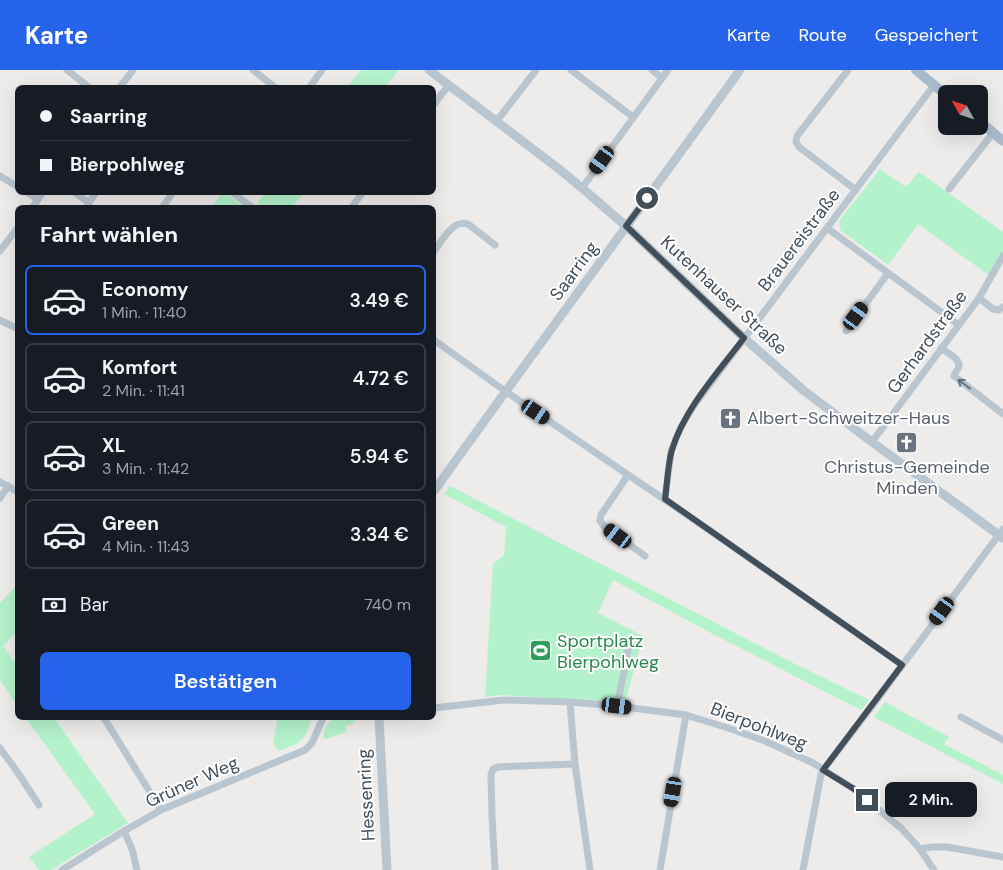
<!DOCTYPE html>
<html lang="de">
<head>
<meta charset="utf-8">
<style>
  :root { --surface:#171b24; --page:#242831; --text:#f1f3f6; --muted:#9ea1a6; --line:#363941; --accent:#2563eb }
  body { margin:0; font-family:"DM Sans",sans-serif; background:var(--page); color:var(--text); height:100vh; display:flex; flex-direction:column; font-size:19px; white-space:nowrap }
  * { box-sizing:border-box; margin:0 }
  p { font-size:16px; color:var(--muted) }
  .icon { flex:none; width:28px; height:28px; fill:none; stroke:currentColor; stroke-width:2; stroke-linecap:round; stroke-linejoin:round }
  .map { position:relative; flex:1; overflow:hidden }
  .side { position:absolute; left:15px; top:135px; width:421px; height:515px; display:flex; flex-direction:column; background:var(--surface); border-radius:8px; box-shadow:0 5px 20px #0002 }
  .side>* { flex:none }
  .banner { position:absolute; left:15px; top:15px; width:421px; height:110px; border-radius:8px; box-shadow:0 5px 20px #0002; display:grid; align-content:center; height:110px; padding:0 25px; background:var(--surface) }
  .needle { width:32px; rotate:310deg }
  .tools { position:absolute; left:938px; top:15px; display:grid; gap:10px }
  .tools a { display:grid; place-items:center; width:50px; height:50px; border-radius:8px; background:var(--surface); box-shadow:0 5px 20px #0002; font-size:25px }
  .end { position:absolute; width:22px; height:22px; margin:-11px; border:6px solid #424f5a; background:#fff; box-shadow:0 0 0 2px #fff }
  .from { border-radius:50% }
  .bubble { position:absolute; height:35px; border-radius:8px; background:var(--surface); box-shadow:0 5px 20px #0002; font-size:16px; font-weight:600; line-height:35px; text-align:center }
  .car { position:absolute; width:15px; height:30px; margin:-15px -8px; border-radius:6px; box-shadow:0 0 4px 1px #0007; background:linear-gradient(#222 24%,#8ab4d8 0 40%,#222 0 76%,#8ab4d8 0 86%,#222 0) }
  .banner b { display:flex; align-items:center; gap:18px; height:48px; font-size:19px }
  .banner b+b { border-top:1px solid var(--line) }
  .banner i { width:12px; height:12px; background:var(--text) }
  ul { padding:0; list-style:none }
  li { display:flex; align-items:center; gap:15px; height:70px; margin:0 10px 8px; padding:0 15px; border:2px solid var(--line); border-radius:8px }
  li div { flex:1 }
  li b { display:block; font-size:19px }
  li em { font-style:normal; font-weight:600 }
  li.active { border-color:var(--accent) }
  li>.icon { width:45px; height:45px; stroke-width:1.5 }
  h2 { padding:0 25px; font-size:22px; line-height:60px }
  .pay { display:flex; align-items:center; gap:12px; height:55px; padding:0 25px; font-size:19px }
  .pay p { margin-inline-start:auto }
  .button { display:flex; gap:10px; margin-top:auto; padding:10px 25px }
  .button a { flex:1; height:58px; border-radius:8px; background:var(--accent); color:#fff; font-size:20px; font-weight:600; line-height:58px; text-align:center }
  header { display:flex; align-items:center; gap:30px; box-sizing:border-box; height:70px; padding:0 25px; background:var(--accent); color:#fff }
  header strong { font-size:24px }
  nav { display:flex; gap:28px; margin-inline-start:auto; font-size:18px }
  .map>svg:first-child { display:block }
</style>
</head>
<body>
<header>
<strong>Karte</strong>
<nav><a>Karte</a><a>Route</a><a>Gespeichert</a></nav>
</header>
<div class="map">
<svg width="1003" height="800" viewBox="0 0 1003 800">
  <rect width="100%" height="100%" fill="#eeebeb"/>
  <g fill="#b4f2cc">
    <path d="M 361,0 L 399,0 L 385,17 L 347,17 Z"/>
    <path d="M 880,99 L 906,117 L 919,102 L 1003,162 L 1003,183 L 990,206 L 918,154 L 888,195 L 840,160 L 839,151 Z"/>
    <path d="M 222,123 L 224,123 L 246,137 L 211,137 Z"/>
    <path d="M 265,123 L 265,122 L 304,123 L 292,137 L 264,137 L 257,133 Z"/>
    <path d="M 450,416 L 793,593 L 869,630 L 861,640 L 711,563 L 613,510 L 598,543 L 643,566 L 625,633 L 502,625 L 485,627 L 493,494 L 504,485 L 506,457 L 444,424 Z"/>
    <path d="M 17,515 L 17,561 L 3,576 L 17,596 L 17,635 L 0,610 L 0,533 Z"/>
    <path d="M 885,632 L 949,667 L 944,674 L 1003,705 L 1003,714 L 874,647 Z"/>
    <path d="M 26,648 L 54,648 L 128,753 L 51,800 L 39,800 L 29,787 L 95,744 Z"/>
    <path d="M 278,648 L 312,648 C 304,672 301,673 278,681 L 273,672 Z"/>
    <path d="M 337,648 L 353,649 L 356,652 L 345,656 L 347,662 L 326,669 L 324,669 L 323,665 C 326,657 328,650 337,648 Z"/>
  </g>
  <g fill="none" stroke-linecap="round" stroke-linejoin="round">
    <g stroke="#bac6cf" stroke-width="7">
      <path d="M 67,0 L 90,18"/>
      <path d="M 253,0 L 276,18"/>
      <path d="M 571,0 L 633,47"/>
      <path d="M 652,0 L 662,8"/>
      <path d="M 848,0 L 797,66 L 796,72 L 799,77 L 856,120"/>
      <path d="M 119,18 L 133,0"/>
      <path d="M 309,18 L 322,0"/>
      <path d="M 434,34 L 448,16"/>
      <path d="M 496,52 L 536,0"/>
      <path d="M 0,106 L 18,117"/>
      <path d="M 582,118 L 668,0"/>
      <path d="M 949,119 L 993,63"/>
      <path d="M 27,122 L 38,129"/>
      <path d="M 74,122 L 89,133 L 86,138"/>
      <path d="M 232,122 L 253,138"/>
      <path d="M 89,133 L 96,122"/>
      <path d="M 32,138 L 43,122"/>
      <path d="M 162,138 L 173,122"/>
      <path d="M 351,138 L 363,122"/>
      <path d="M 827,158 L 959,255"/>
      <path d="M 0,181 L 18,157"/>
      <path d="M 434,181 C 442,171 453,149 468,154 L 495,175"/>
      <path d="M 979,228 L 993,239 L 999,240 L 1003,237"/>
      <path d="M 0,250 L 18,259"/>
      <path d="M 846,261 L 888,203"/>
      <path d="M 434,270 L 505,321 L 712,462 L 902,595"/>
      <path d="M 941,278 C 946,282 959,288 959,295 C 959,299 955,302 954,306 L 1003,344"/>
      <path d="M 872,372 L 979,228 L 1003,186"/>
      <path d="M 628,405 L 601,445 L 600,451 L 604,456 L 645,486"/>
      <path d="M 0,412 L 18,422"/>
      <path d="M 0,428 L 8,416"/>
      <path d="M 665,429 L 671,381 L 680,359 L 693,337 L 934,15"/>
      <path d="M 570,632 L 575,694 L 590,800"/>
      <path d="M 617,636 L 630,571"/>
      <path d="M 434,638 L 504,630 L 570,632 L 617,636 L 686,645 L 728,658 L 765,671 L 813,693 L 854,719 L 902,759 L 920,779 L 934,800"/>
      <path d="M 961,647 L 1003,670"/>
      <path d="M 104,648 L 161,740"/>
      <path d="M 0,678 L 18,703 L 39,735"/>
      <path d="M 124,761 L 132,779 L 137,800"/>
      <path d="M 920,779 L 932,777 L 947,777 L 1003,787"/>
      <path d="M 62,800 L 124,761 L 161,740 L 305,680 L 312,673 L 323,648"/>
      <path d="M 495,800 L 492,746 L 491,705 L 493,699 L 498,697 L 575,694"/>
      <path d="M 660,800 L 686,645"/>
      <path d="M 803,800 L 821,705 L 823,700 L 873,635 L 1003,459"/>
    </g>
    <g stroke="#bac6cf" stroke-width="9">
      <path d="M 429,0 L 559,99 L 582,118 L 626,156 L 744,268 L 803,320 L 872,372 L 1003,468"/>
      <path d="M 434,421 C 535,279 639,141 740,0"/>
      <path d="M 379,648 L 387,800"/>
    </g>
    <g stroke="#a8bbcd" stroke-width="10">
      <path d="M 916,0 L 946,25"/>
      <path d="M 979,51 L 1003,71"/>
    </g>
  </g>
  <defs><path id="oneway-shaft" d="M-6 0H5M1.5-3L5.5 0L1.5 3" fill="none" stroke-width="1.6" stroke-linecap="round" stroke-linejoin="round" transform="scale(1.25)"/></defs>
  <use stroke="#66737d" href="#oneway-shaft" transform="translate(964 314) rotate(-143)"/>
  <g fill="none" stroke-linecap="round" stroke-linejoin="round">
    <path stroke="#424f5a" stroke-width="6" d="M 647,128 L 626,156 L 744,268 C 719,301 684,339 672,380 C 668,393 667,415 665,429 L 902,595 L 823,700 L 854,719 L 867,730"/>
  </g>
  <defs>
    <symbol id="church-square" viewBox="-11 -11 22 22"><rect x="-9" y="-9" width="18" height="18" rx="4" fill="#6b7280" stroke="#fff"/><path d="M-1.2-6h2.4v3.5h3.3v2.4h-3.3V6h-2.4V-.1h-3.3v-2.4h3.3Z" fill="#fff"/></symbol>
    <symbol id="stadium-square" viewBox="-11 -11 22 22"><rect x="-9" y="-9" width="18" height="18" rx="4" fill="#2e9e5b" stroke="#fff"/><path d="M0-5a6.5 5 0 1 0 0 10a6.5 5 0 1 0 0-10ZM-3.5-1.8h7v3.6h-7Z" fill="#fff"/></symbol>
  </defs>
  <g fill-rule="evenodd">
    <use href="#church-square" x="718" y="336" width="25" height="25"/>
    <use href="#church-square" x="894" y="360" width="25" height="25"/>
    <use href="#stadium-square" x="528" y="568" width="25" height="25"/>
  </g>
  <g text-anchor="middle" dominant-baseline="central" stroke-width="4" stroke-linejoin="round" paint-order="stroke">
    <g font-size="18" fill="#424f5a" stroke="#fff">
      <text transform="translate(799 170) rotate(-53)">Brauereistraße</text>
      <text transform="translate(574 201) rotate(-54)">Saarring</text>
      <text transform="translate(724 225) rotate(43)">Kutenhauser Straße</text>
      <text transform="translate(927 272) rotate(-54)">Gerhardstraße</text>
      <text transform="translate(759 656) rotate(21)">Bierpohlweg</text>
      <text transform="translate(192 712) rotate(-24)">Grüner Weg</text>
      <text transform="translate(366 725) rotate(-93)">Hessenring</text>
    </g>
    <g font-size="18" fill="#5b616d" stroke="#fff" text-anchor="start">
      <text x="747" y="348">Albert-Schweitzer-Haus</text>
      <text x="907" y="397" text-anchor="middle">Christus-Gemeinde<tspan x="907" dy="21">Minden</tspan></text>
    </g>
    <g font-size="18" fill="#27864d" stroke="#fff" text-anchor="start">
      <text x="557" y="571">Sportplatz<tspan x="557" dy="21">Bierpohlweg</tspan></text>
    </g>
  </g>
</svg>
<div class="tools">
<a><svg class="needle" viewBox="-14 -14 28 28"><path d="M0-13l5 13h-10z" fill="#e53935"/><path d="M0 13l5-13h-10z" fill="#9ea1a6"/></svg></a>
</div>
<i class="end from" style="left:647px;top:128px"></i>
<i class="end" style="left:867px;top:730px"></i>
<div class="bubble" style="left:885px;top:712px;width:92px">2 Min.</div>
<i class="car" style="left:602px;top:90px;rotate:216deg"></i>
<i class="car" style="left:856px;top:246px;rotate:36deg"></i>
<i class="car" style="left:536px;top:342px;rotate:124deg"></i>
<i class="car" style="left:618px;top:466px;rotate:306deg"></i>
<i class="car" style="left:942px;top:541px;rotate:216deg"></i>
<i class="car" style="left:617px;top:636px;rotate:97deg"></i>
<i class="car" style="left:673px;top:722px;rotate:190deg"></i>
<div class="banner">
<b><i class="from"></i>Saarring</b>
<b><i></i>Bierpohlweg</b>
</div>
<section class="side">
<h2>Fahrt wählen</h2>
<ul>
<li class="active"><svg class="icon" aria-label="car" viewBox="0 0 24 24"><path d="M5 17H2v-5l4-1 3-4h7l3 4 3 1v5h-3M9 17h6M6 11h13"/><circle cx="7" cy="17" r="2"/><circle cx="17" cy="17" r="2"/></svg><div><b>Economy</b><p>1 Min. · 11:40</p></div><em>3.49 €</em></li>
<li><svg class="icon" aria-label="car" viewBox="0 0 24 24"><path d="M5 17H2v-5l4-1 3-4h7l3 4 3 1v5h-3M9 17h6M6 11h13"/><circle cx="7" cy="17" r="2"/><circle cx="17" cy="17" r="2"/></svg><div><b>Komfort</b><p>2 Min. · 11:41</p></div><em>4.72 €</em></li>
<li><svg class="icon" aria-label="car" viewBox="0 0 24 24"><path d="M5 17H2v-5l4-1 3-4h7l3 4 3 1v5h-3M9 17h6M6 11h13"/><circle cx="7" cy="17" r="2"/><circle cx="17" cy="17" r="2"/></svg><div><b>XL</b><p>3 Min. · 11:42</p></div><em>5.94 €</em></li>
<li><svg class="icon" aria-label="car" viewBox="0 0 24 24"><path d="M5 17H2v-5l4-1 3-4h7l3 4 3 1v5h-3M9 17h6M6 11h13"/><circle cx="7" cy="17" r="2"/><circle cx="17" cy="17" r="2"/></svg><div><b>Green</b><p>4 Min. · 11:43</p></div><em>3.34 €</em></li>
</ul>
<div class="pay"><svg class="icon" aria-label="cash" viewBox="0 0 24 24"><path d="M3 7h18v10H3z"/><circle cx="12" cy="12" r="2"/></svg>Bar<p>740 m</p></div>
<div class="button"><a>Bestätigen</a></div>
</section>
</div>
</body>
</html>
